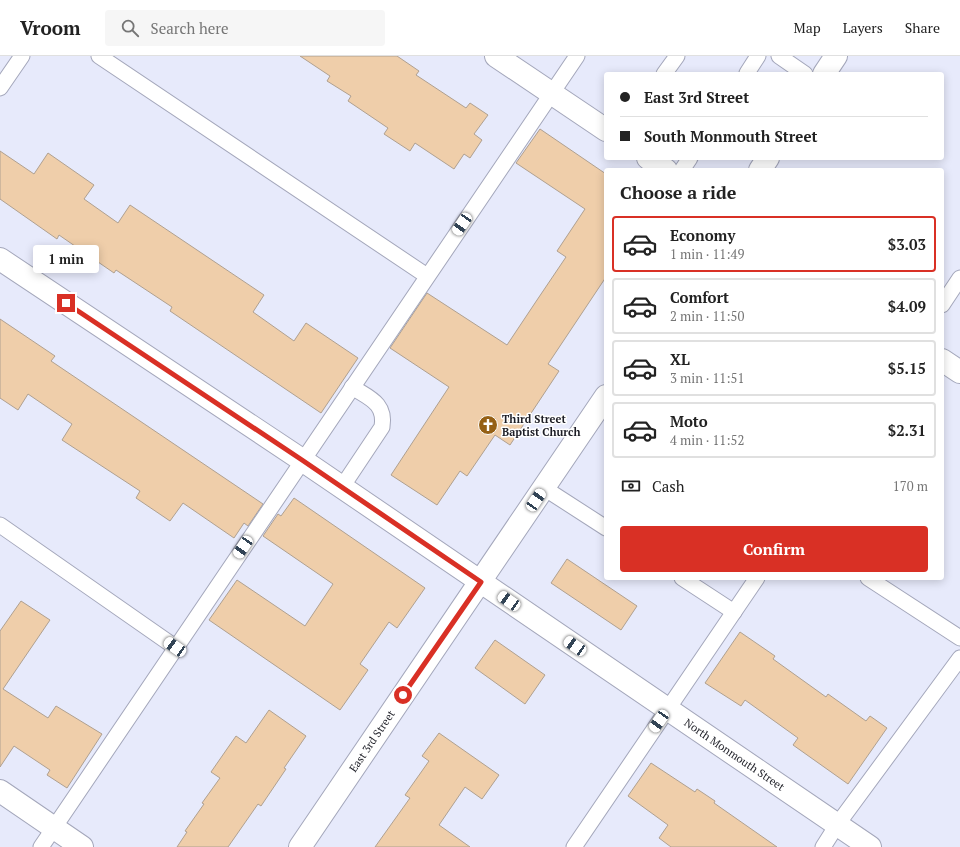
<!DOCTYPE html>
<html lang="en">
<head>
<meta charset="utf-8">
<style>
  :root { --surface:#fff; --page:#f6f6f6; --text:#222; --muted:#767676; --line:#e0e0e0; --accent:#d93025 }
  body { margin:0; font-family:"PT Serif",serif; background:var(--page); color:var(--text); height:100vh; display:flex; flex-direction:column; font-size:15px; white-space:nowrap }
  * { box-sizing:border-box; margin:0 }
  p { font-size:13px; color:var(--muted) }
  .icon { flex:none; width:22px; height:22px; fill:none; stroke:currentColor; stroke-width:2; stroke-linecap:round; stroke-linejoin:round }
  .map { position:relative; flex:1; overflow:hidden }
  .side { position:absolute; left:604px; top:112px; width:340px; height:412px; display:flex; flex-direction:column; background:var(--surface); border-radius:4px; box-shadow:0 2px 10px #0003 }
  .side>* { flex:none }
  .guide { position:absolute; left:604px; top:16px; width:340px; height:88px; border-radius:4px; box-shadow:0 2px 10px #0003; display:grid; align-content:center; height:88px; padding:0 16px; background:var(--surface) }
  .end { position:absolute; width:18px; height:18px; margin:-9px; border:5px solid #d93025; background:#fff; box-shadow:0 0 0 2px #fff }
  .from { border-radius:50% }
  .bubble { position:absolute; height:28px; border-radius:4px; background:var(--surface); box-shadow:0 2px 10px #0003; font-size:13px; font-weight:600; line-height:28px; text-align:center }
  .car { position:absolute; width:12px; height:24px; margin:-12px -6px; border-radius:5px; box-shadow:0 0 3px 1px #0007; background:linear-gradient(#fff 24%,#345 0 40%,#fff 0 76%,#345 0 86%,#fff 0) }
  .guide b { display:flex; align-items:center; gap:14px; height:38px; font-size:15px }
  .guide b+b { border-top:1px solid var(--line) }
  .guide i { width:10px; height:10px; background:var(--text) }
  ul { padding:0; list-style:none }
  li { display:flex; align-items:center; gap:12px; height:56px; margin:0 8px 6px; padding:0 8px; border:2px solid var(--line); border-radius:4px }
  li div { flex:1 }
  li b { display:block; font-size:15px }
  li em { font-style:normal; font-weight:600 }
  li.active { border-color:var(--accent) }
  li>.icon { width:36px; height:36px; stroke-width:1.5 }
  h2 { padding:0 16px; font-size:18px; line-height:48px }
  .pay { display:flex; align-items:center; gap:10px; height:44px; padding:0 16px; font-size:15px }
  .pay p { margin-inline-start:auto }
  .primary-button { display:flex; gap:8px; margin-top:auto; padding:8px 16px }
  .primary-button a { flex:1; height:46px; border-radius:4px; background:var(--accent); color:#fff; font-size:16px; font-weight:600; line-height:46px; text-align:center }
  header { display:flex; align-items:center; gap:24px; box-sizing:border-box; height:56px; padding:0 20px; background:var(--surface); border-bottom:1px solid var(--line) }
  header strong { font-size:19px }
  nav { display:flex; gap:22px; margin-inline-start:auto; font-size:14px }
  .search { width:280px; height:36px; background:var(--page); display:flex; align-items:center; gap:10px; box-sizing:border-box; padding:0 14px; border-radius:4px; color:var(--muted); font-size:15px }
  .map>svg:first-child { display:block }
</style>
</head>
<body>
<header>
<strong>Vroom</strong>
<div class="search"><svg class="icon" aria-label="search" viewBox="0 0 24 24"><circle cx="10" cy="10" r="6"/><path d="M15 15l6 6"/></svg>Search here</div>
<nav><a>Map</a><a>Layers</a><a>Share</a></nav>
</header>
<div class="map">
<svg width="960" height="791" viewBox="0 0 960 791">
  <rect width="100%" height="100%" fill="#e7eafb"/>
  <g fill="#efceaa" stroke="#afa090">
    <path d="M 300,0 L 397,0 L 419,15 L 416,19 L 466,52 L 470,47 L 488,59 L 474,78 L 482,84 L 470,102 L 464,98 L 454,113 L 415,87 L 410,95 L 384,78 L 388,72 L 348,45 L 351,40 L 327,25 L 330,20 Z"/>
    <path d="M 540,73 L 606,118 L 606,221 L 548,308 L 559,315 L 510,389 L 495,379 L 467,420 L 460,415 L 437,449 L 391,419 L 449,331 L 390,292 L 427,237 L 507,289 L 537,244 L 566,201 L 557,195 L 585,153 L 516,107 Z"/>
    <path d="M 0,95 L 34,118 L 48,97 L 94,129 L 84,143 L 118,167 L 130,149 L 264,239 L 253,256 L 294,285 L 306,267 L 358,302 L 321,357 L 170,255 L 172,251 L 116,214 L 114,217 L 59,179 L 57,183 L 0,143 Z"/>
    <path d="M 0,263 L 55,300 L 51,305 L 263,448 L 248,470 L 244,467 L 234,482 L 183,447 L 170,465 L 136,442 L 140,435 L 62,384 L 72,368 L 28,338 L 18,354 L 0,342 Z"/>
    <path d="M 294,442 L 425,532 L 397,572 L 389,566 L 360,608 L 368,614 L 340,654 L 209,564 L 237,524 L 305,570 L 333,528 L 263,480 L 278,458 L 281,460 Z"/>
    <path d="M 567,503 L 637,550 L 621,574 L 551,527 Z"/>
    <path d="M 21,545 L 50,564 L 3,633 L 48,662 L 56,650 L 102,678 L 67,732 L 47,719 L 50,714 L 14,690 L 0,711 L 0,575 Z"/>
    <path d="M 740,576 L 775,600 L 773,603 L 826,641 L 828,638 L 866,665 L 870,660 L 887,672 L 848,728 L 793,689 L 798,682 L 745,644 L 741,650 L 705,627 Z"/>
    <path d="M 495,584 L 545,619 L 525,648 L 475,612 Z"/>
    <path d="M 269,654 L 306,680 L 284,712 L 286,713 L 261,750 L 258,748 L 228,791 L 177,791 L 187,776 L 185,775 L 204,748 L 202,747 L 220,722 L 211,716 L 236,680 L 246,687 Z"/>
    <path d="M 439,677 L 499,719 L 482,743 L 465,731 L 439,769 L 470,791 L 375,791 L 410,742 L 405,739 L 429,705 L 422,700 Z"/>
    <path d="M 651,707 L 695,736 L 697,733 L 715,745 L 714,747 L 777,791 L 671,791 L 659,782 L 668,769 L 628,740 Z"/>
  </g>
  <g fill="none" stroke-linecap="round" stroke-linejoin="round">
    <defs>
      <g id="lane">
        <path d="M 99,0 L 427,220"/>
        <path d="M 779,0 L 805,18"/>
        <path d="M 747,17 L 758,0"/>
        <path d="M 664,18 L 677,0"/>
        <path d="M 0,32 L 22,0"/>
        <path d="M 682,114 L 690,102"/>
        <path d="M 942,249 L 960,222"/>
        <path d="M 342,431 L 382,371 C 386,347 369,342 352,331"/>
        <path d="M 544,432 L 606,472"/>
        <path d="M 0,469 L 175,591"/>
        <path d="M 682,522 L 734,556"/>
        <path d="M 868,522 L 960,582"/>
        <path d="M 41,791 L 577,0"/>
        <path d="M 574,791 L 757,522"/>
        <path d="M 823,791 L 837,769 L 960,602"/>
      </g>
      <g id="street">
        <path d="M 496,0 L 606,74"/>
        <path d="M 648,102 L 666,114"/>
        <path id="s1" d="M 0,203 L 302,404 L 870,791"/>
        <path d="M 942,304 L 960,316"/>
        <path d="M 0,735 L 82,791"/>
      </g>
      <g id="primary">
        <path d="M 824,18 L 836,0"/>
        <path d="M 760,114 L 768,102"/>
        <path id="s2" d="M 300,791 L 606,340"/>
      </g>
    </defs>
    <use href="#lane" stroke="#a4a7bb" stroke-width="17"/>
    <use href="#street" stroke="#a4a7bb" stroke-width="24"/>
    <use href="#primary" stroke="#a4a7bb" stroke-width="24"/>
    <use href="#lane" stroke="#fff" stroke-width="15"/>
    <use href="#street" stroke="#fff" stroke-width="22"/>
    <use href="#primary" stroke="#fff" stroke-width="22"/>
  </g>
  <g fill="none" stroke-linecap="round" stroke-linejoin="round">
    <path stroke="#d93025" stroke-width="5" d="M 66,247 L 302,404 L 481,526 L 403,639"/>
  </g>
  <defs>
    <symbol id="church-disc" viewBox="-11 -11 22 22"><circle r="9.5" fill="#956015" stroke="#fff"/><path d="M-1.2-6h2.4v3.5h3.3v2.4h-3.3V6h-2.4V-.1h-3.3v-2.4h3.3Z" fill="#fff"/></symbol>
  </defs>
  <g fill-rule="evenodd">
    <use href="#church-disc" x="477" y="358" width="22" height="22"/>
  </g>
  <g text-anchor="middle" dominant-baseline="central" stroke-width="3" stroke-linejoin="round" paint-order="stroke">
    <g font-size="11" font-weight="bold" fill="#1d1e26" stroke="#fff" text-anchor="start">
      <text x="502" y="363">Third Street<tspan x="502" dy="13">Baptist Church</tspan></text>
    </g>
    <g font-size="11" fill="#1d1e26" stroke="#fff">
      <text stroke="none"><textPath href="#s2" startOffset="128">East 3rd Street</textPath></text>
      <text stroke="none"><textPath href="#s1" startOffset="886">North Monmouth Street</textPath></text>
    </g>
  </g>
</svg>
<i class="end from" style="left:403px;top:639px"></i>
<i class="end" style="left:66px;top:247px"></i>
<div class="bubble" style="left:33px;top:189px;width:66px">1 min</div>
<i class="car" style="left:462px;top:168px;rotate:214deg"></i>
<i class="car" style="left:536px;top:444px;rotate:34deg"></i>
<i class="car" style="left:243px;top:491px;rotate:214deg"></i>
<i class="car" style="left:509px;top:545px;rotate:304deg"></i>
<i class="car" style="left:575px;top:590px;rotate:304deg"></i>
<i class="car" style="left:175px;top:591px;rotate:305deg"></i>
<i class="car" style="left:659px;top:665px;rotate:215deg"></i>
<div class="guide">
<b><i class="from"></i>East 3rd Street</b>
<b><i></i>South Monmouth Street</b>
</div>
<section class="side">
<h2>Choose a ride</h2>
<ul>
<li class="active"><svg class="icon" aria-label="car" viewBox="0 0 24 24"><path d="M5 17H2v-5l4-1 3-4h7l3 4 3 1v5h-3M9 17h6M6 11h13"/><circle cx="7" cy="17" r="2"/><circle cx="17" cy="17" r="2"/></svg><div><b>Economy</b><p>1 min · 11:49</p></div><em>$3.03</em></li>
<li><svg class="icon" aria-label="car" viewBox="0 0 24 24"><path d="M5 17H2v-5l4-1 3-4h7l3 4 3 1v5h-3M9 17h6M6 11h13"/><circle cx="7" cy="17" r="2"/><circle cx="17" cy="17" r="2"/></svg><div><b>Comfort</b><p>2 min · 11:50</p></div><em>$4.09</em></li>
<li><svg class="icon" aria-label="car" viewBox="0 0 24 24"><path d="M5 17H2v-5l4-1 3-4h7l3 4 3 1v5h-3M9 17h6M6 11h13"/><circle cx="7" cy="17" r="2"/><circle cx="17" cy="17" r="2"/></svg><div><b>XL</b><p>3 min · 11:51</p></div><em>$5.15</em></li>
<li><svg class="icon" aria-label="car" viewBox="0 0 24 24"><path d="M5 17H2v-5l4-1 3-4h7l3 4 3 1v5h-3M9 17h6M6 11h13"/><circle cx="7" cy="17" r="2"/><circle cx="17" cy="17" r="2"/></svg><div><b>Moto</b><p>4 min · 11:52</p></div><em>$2.31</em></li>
</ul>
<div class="pay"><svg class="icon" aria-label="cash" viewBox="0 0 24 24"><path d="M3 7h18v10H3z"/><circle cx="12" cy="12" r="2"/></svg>Cash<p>170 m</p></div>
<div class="primary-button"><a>Confirm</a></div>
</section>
</div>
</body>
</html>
